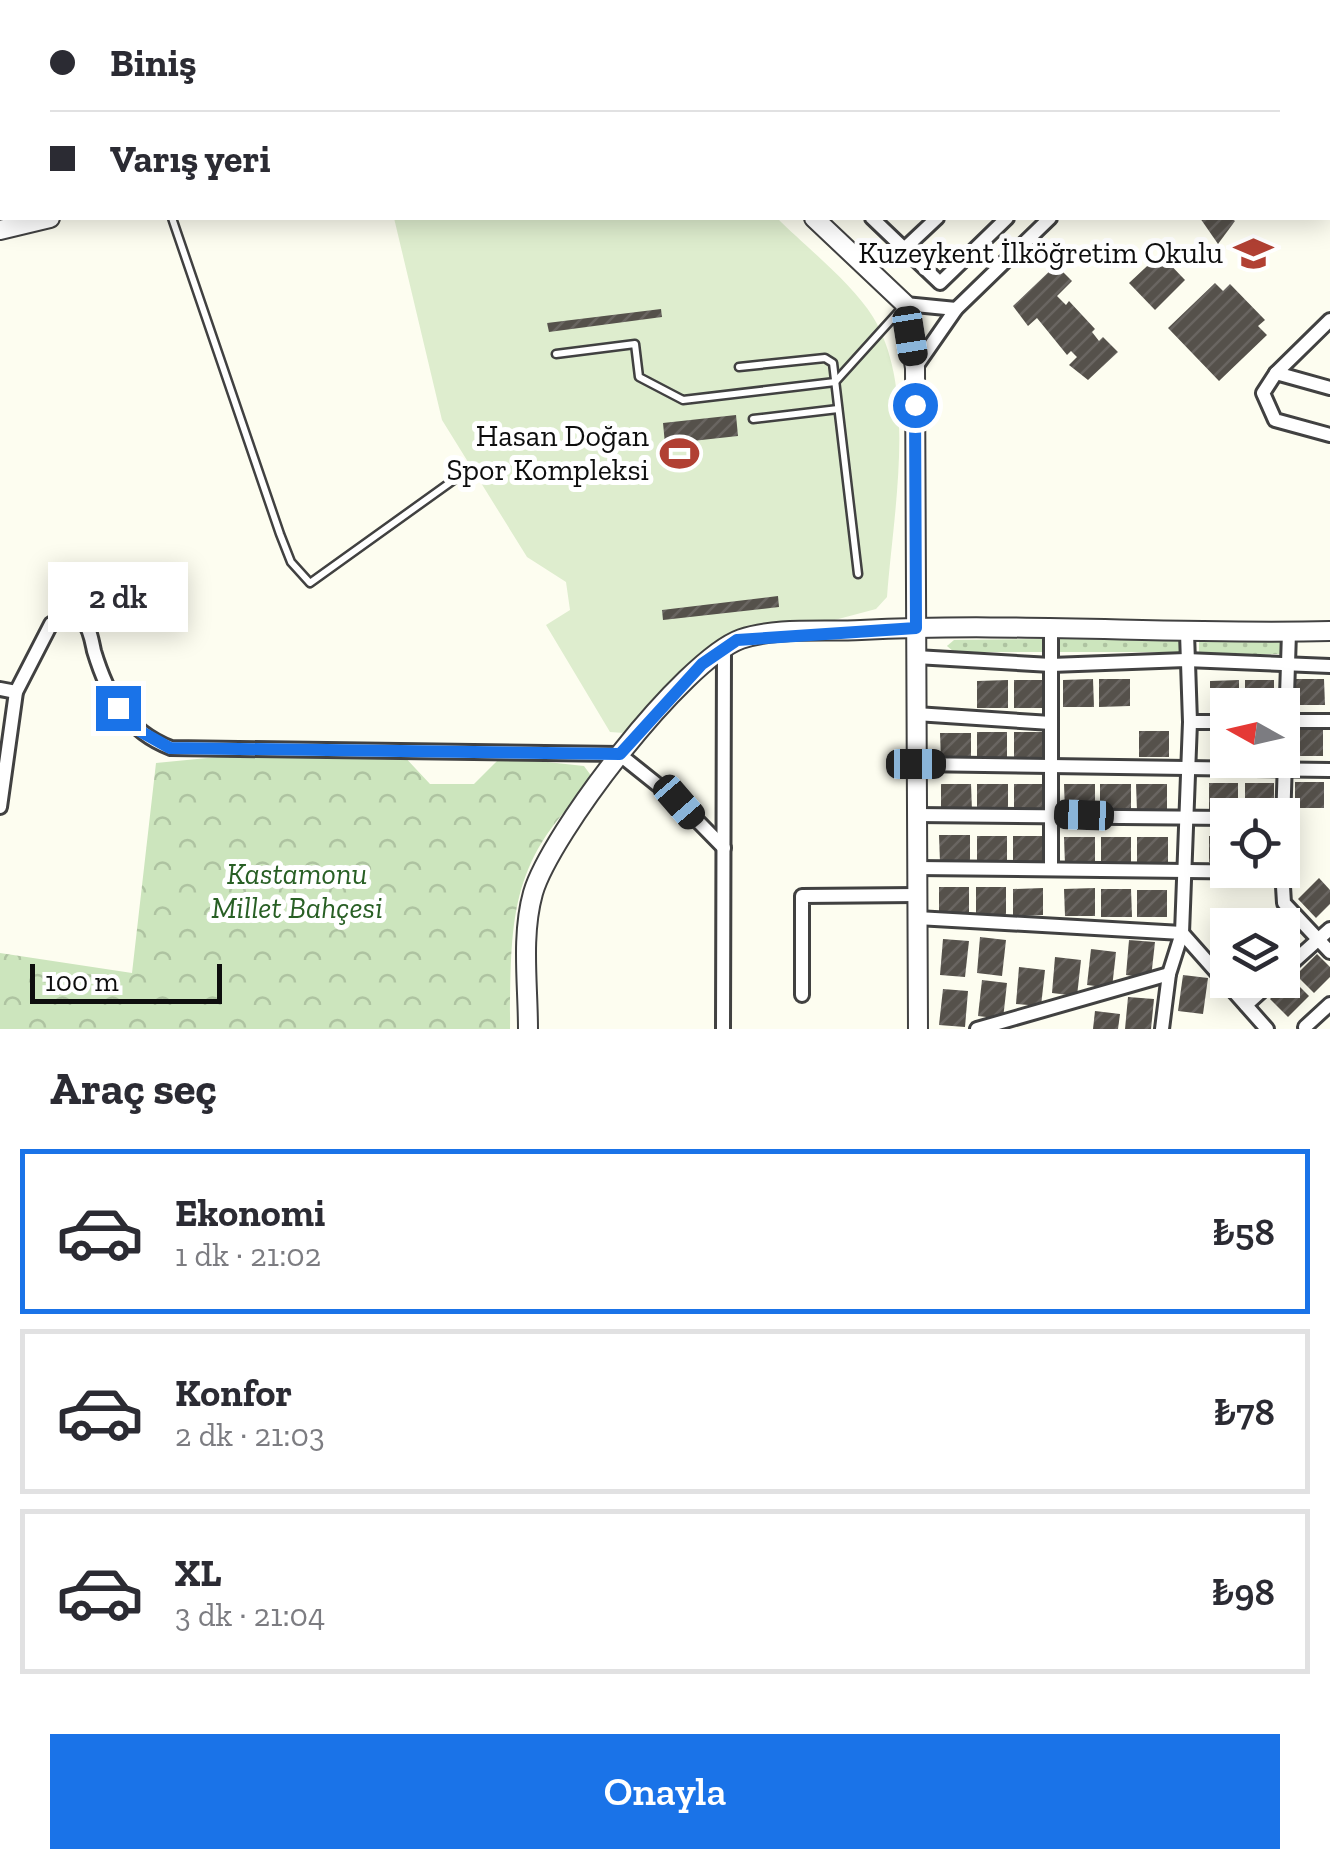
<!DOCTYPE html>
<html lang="tr">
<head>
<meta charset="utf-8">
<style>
  :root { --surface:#fff; --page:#f2f2f3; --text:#2b2b33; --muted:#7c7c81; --line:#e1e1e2; --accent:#1a73e8 }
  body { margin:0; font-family:"Zilla Slab",serif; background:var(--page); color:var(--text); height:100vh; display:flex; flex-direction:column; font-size:38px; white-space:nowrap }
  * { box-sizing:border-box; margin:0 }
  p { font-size:32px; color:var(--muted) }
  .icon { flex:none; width:55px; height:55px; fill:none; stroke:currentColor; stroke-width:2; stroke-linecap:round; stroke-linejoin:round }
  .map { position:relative; height:1029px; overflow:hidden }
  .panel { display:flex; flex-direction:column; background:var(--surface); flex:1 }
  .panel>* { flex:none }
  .guide { position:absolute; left:0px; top:0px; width:1330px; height:220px; box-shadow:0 5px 25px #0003; display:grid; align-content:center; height:220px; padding:0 50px; background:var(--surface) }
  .needle { width:65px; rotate:278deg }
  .fabs { position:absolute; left:1210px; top:688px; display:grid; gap:20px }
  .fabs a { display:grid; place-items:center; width:90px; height:90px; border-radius:0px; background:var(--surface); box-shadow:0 5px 25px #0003; font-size:50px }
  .scale { position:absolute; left:30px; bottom:25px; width:192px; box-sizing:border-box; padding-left:10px; border:5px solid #0e0e0e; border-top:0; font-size:28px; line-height:35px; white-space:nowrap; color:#0e0e0e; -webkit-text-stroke:8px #fff; paint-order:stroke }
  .end { position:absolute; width:45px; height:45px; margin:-22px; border:12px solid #1a73e8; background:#fff; box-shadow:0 0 0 5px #fff }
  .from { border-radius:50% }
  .bubble { position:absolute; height:70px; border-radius:0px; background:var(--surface); box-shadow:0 5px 25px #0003; font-size:32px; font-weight:600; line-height:70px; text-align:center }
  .car { position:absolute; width:30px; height:60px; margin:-30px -15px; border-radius:12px; box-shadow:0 0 8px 2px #0007; background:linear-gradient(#222 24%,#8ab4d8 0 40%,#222 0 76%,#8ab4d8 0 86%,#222 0) }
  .guide b { display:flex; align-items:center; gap:35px; height:95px; font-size:38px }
  .guide b+b { border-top:2px solid var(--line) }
  .guide i { width:25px; height:25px; background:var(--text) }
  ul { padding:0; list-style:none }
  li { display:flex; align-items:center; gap:30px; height:165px; margin:0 20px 15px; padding:0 30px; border:5px solid var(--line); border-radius:0px }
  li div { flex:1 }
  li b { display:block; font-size:38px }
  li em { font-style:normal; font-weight:600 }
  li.current { border-color:var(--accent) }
  li>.icon { width:90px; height:90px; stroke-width:1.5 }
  h2 { padding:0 50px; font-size:45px; line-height:120px }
  .button { display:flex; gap:20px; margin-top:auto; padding:20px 50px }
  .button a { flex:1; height:115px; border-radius:0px; background:var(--accent); color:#fff; font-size:40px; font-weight:600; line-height:115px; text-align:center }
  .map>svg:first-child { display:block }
</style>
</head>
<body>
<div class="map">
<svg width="1330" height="1029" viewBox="0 0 1330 1029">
  <defs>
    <pattern id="grass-dots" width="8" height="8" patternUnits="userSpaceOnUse" patternTransform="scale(2.5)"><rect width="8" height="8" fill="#cce5bd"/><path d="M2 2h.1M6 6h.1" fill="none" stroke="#aec3a1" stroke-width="1.8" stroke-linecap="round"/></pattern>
    <pattern id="park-crowns" width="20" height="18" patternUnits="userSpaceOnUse" patternTransform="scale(2.5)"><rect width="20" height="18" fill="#cce5bd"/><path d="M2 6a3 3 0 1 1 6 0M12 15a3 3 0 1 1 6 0" fill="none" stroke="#aec3a1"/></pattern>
    <pattern id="building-hatch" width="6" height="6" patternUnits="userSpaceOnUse" patternTransform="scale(2.5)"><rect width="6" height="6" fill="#55514b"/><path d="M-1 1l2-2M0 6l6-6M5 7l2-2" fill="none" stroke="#696561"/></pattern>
  </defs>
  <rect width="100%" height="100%" fill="#fdfdf0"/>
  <g fill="url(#grass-dots)">
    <path d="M 1044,639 L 1044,652 L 954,652 L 947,646 L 954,640 Z"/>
    <path d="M 1060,639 L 1180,639 L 1179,652 L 1060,652 Z"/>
    <rect x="1199" y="641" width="81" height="13"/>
  </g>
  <path fill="url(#park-crowns)" d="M 258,753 L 401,753 L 430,784 L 474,784 L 501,757 L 584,766 L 595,781 C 508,859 511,919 510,1029 L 0,1029 L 0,953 L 132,973 L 156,763 Z"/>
  <path fill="#deedce" d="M 394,218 L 777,218 C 806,247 852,283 873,317 C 918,391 893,513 887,597 L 876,609 L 706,654 L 624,733 L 610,732 L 546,625 L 570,610 L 566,582 L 527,557 L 442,420 Z"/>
  <g fill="url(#building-hatch)">
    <path d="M 1200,218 L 1231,218 L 1235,221 L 1218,244 Z"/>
    <path d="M 1160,254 L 1185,280 L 1155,310 L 1129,283 Z"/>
    <path d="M 1056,265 L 1072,281 L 1057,296 L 1066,305 L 1069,301 L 1095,329 L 1092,332 L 1099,341 L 1103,337 L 1118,352 L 1088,380 L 1069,365 L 1077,357 L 1071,351 L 1067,355 L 1037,318 L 1028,326 L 1013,306 Z"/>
    <path d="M 1215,283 L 1223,291 L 1230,284 L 1265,320 L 1258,326 L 1267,335 L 1219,381 L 1168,328 Z"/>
    <path d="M 661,309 L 662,317 L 549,332 L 547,323 Z"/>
    <path d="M 736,415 L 738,436 L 665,444 L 663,423 Z"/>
    <path d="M 778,596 L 779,607 L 663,620 L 662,610 Z"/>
    <path d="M 1093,679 L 1094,707 L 1063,707 L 1063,680 Z"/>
    <path d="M 1099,679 L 1130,679 L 1130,706 L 1099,707 Z"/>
    <path d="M 1295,679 L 1324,679 L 1325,705 L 1295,705 Z"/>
    <path d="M 1008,680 L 1008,708 L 977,708 L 977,681 Z"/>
    <path d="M 1014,680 L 1044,680 L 1045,708 L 1014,708 Z"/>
    <path d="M 1239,680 L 1239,705 L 1210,706 L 1210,681 Z"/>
    <rect x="1245" y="680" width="29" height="25"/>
    <rect x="1294" y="730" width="29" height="26"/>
    <rect x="1139" y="731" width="30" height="26"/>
    <rect x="1210" y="731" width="18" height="26"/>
    <rect x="977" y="732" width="30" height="27"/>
    <rect x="1014" y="732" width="30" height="27"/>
    <path d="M 940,733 L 971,733 L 971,760 L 941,760 Z"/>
    <rect x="1295" y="782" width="29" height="26"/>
    <rect x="1209" y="783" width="29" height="26"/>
    <rect x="1245" y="783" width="29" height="26"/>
    <path d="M 941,784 L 971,784 L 972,811 L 941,812 Z"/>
    <rect x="977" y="784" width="31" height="28"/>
    <rect x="1014" y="784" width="30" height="27"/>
    <path d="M 1064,784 L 1095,784 L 1095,812 L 1065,812 Z"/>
    <path d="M 1100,784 L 1131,784 L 1131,811 L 1100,812 Z"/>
    <path d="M 1136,784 L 1167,784 L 1167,811 L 1137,811 Z"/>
    <path d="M 939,835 L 970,835 L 970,862 L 940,862 Z"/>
    <rect x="977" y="836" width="30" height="27"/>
    <rect x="1013" y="836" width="31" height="27"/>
    <rect x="1209" y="836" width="19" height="26"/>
    <path d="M 1064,837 L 1095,837 L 1095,865 L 1065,865 Z"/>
    <rect x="1101" y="837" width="30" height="27"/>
    <rect x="1137" y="837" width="31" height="27"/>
    <path d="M 1319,878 L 1330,890 L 1330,904 L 1316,918 L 1298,899 Z"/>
    <rect x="939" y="887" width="30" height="27"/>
    <path d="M 976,887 L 1006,887 L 1006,914 L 976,915 Z"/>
    <path d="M 1043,888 L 1043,915 L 1013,916 L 1013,889 Z"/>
    <path d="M 1095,888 L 1095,916 L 1065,916 L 1064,889 Z"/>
    <path d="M 1101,889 L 1131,889 L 1132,917 L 1101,917 Z"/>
    <rect x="1137" y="890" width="30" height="27"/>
    <path d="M 1282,915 L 1300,933 L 1282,951 L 1282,925 L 1272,925 Z"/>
    <path d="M 980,937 L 1006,940 L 1002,976 L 977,973 Z"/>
    <path d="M 943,939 L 969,941 L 965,977 L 940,975 Z"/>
    <path d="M 1129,940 L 1155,942 L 1151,978 L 1126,975 Z"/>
    <path d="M 1091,949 L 1116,952 L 1112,988 L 1087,985 Z"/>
    <path d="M 1317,954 L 1330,967 L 1330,977 L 1314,993 L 1296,975 Z"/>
    <path d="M 1055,957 L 1081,960 L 1077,996 L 1052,993 Z"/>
    <path d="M 1019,967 L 1045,970 L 1041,1006 L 1016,1004 Z"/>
    <path d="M 1183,975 L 1208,978 L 1203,1014 L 1178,1011 Z"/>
    <path d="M 1291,978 L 1309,996 L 1288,1017 L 1270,999 Z"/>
    <path d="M 982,980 L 1007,983 L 1003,1019 L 978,1016 Z"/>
    <path d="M 943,989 L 968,991 L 965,1027 L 939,1025 Z"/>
    <path d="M 1128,997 L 1154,999 L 1151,1029 L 1125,1029 Z"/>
    <path d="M 1095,1011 L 1120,1014 L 1118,1029 L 1093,1029 Z"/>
  </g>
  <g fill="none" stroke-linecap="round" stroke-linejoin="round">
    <defs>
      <g id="service">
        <path d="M 172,218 L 280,534 L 291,562 L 310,583 L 462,474"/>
        <path d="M 556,354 L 635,344 L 639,377 L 683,400 L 835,382 L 901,309"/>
        <path d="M 739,367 L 825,358 L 833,363 L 858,574"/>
        <path d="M 753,419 L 838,409"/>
      </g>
      <g id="minor">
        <path d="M 610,0 L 610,2"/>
        <path d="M 657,0 L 658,2"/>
        <path d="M 703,0 L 704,2"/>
        <path d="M 1193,0 L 1195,2"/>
        <path d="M 1217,0 L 1220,2"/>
        <path d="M 56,2 L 57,0"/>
        <path d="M 129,2 L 130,0"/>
        <path d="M 217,2 L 218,0"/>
        <path d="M 281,2 L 282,0"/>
        <path d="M 339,2 L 340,0"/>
        <path d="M 753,2 L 755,0"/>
        <path d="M 948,2 L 950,0"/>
        <path d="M 1014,2 L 1017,0"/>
        <path d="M 1088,2 L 1091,0"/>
        <path d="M 1159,2 L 1162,0"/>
        <path d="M 1272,2 L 1274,0"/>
        <path d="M 0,4 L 2,5"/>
        <path d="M 0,22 L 2,23"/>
        <path d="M 1328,63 L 1330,66"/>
        <path d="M 0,87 L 2,88"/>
        <path d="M 1328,113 L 1330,115"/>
        <path d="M 0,155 L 2,155"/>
        <path d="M 872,218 L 940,283 L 1007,218"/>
        <path d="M 904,249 L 937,218"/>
        <path d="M 905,304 L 956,309"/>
        <path d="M 1330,320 L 1276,373 L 1263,393 L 1275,420 L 1330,435"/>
        <path d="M 915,368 L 956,309 L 1050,218"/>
        <path d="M 1276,373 L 1330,388"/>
        <path d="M 1051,628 L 1051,869"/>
        <path d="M 916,657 L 1051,665 L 1186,660 L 1330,666"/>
        <path d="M 0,689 L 16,692"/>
        <path d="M 916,714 L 1051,723"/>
        <path d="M 1282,721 L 1330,721"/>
        <path d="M 1190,722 L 1228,722"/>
        <path d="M 916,764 L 1330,770"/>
        <path d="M 0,807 L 16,692 L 51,624 L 68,616 C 73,617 78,617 83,621 C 90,628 92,642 94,651 C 107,694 126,731 171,748 L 619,754 L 679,802 L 724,848"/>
        <path d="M 916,815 L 1228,818"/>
        <path d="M 1282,856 L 1289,632"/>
        <path d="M 916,868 L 1282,872"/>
        <path d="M 1282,870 L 1284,903 L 1330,952"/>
        <path d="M 917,918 L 1182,933 L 1267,1029"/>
        <path d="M 1282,972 L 1330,929"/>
        <path d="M 802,995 L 802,896 L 917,895"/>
        <path d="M 1246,1005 L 1274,980"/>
        <path d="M 1305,1027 L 1330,1004"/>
        <path d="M 723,1029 L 724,647"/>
        <path d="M 977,1029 L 1169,974"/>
        <path d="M 1162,1029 L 1169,974 L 1182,933 L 1190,722 L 1187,633"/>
      </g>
      <g id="tertiary">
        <path d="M 814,218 L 905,304 L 915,368 L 918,1029"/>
        <path d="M 0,230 L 50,218"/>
        <path d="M 528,1029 C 528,985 521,936 533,893 C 550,834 683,660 741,639 C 776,627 824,632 861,630 C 1017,622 1174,635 1330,631"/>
      </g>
    </defs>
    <use href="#service" stroke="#414141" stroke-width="11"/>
    <use href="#minor" stroke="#414141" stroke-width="18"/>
    <use href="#tertiary" stroke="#414141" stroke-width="22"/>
    <use href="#service" stroke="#fff" stroke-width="6"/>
    <use href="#minor" stroke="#fff" stroke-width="12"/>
    <use href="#tertiary" stroke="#fff" stroke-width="18"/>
  </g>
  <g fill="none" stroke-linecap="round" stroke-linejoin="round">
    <path stroke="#1a73e8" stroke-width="12" d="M 118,708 L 138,730 L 170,748 L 620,754 L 702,664 L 737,640 L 916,628 L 915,405"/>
  </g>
  <defs>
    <symbol id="school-bare" viewBox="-9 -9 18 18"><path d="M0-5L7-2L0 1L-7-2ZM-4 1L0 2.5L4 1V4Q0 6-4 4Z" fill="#b14033" stroke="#fff" stroke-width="2.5" paint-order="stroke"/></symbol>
    <symbol id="stadium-bare" viewBox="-9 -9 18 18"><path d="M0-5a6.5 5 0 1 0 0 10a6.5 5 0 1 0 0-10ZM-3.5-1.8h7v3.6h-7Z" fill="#b14033" stroke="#fff" stroke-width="2.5" paint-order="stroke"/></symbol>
  </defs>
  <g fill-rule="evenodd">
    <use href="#school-bare" x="1226" y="226" width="55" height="55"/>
    <use href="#stadium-bare" x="652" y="426" width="55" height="55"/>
  </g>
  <g text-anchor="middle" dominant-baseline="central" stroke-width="10" stroke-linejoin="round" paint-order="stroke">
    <g font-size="30" fill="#0e0e0e" stroke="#fff" text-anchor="end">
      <text x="1223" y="253">Kuzeykent İlköğretim Okulu</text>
      <text x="649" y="436">Hasan Doğan<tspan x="649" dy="34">Spor Kompleksi</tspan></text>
    </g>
    <g font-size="30" font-style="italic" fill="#285f24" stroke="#fff">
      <text x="297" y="874">Kastamonu<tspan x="297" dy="34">Millet Bahçesi</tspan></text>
    </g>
  </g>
</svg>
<div class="fabs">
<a><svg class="needle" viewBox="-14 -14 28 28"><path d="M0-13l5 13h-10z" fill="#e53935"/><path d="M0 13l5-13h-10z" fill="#7c7c81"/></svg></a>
<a><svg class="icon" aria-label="locate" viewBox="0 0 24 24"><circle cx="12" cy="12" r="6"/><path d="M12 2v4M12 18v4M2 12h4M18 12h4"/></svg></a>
<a><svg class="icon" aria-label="layers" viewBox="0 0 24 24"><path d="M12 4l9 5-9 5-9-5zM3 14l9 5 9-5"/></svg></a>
</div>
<div class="scale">100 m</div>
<i class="end from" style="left:915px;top:405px"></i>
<i class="end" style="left:118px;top:708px"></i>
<div class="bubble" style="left:48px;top:562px;width:140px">2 dk</div>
<i class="car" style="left:910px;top:336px;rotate:171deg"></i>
<i class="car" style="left:916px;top:764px;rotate:90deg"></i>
<i class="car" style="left:679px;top:802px;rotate:139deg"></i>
<i class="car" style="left:1084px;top:815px;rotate:272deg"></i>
<div class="guide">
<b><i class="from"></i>Biniş</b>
<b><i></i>Varış yeri</b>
</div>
</div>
<section class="panel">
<h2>Araç seç</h2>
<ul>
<li class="current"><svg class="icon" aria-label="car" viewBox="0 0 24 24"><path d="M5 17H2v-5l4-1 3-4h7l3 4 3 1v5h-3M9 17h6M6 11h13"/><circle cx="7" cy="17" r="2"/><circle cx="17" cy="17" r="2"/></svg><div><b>Ekonomi</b><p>1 dk · 21:02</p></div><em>₺58</em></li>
<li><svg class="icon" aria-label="car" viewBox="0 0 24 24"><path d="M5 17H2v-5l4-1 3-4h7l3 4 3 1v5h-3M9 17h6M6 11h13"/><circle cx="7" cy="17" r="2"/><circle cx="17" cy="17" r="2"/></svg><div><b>Konfor</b><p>2 dk · 21:03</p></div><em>₺78</em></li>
<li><svg class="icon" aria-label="car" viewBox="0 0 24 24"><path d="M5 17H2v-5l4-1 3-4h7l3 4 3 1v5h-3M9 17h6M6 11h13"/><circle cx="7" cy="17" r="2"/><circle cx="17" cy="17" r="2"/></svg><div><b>XL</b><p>3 dk · 21:04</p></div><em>₺98</em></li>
</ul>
<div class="button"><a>Onayla</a></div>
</section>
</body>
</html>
